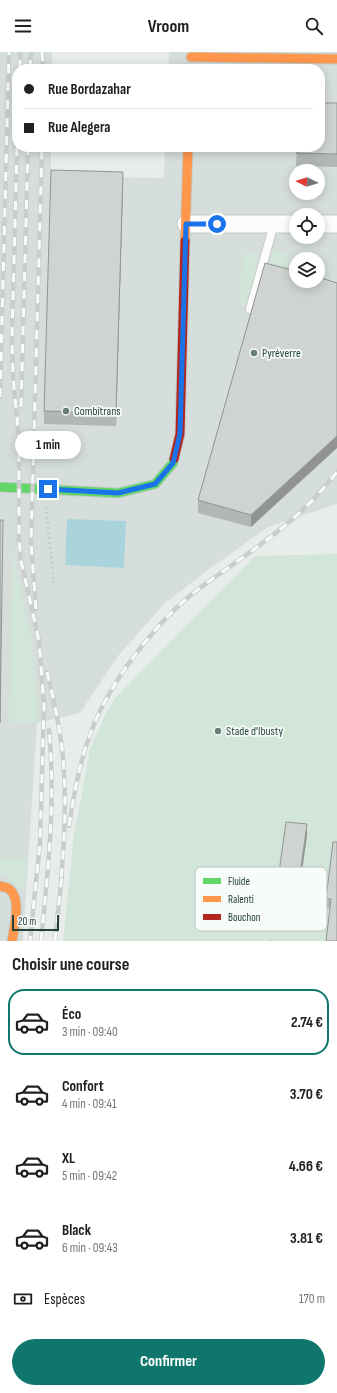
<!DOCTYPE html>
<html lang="fr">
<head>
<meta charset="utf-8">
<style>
  :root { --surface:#fff; --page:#f6f6f6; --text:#202124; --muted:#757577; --line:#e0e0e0; --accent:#0f766e }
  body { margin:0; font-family:"Sofia Sans Condensed",sans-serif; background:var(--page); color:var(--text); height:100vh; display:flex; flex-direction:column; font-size:15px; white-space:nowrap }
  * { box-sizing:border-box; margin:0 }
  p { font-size:13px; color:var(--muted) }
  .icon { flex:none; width:22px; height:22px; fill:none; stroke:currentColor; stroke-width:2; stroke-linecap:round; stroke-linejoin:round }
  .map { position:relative; height:889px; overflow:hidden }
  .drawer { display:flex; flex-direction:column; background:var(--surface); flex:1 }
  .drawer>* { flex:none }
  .top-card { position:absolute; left:12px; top:12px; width:313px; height:88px; border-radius:16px; box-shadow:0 2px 10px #0003; display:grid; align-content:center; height:88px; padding:0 12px; background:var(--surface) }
  .needle { width:26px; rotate:275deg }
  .tools { position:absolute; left:289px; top:112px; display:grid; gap:8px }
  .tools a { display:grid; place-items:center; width:36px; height:36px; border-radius:50%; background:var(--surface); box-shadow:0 2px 10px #0003; font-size:20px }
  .scale { position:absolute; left:12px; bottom:10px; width:47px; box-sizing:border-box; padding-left:4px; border:2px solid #24423a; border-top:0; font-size:11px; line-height:14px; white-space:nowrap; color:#24423a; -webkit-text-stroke:3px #f7fbf9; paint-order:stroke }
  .end { position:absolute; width:18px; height:18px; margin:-9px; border:5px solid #1a73e8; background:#fff; box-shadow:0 0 0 2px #fff }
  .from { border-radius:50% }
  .bubble { position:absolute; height:28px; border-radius:14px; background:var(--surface); box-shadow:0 2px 10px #0003; font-size:13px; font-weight:700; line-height:28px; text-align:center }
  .top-card b { display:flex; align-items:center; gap:14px; height:38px; font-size:15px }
  .top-card b+b { border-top:1px solid var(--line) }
  .top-card i { width:10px; height:10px; background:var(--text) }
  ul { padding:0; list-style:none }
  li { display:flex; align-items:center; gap:12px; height:66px; margin:0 8px 6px; padding:0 4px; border:2px solid transparent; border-radius:16px }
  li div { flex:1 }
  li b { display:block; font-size:15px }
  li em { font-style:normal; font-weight:700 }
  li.selected { border-color:var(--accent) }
  li>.icon { width:36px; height:36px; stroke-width:1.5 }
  h2 { padding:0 12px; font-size:18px; line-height:48px }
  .pay { display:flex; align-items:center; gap:10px; height:44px; padding:0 12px; font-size:15px }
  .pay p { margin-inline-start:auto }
  .button { display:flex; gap:8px; margin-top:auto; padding:8px 12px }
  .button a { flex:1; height:46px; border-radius:24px; background:var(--accent); color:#fff; font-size:16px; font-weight:700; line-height:46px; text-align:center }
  header { display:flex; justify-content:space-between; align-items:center; height:52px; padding:0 12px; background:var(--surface); font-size:18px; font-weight:700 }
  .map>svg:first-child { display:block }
</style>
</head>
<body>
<header><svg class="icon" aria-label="menu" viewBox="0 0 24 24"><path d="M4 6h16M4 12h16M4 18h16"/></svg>Vroom<svg class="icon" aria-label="search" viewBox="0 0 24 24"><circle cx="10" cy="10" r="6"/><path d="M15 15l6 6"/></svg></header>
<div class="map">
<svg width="337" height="889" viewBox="0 0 337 889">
  <rect width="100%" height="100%" fill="#e8edeb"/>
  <path fill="#d6dedb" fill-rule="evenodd" d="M 0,0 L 52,0 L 52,17 L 17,17 L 17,95 L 51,95 L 51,124 L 164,126 L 165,95 L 320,95 L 320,17 L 168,17 L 169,0 L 337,0 L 337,452 L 268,475 L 216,512 L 165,551 L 118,604 L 80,661 L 37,671 L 23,889 L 0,889 ZM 296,119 L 318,119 L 318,141 L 296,141 ZM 296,163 L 318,163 L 318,185 L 296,185 ZM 296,207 L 318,207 L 318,229 L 296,229 Z"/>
  <g fill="#d1e6d8">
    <path d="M 273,198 L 288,202 L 291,206 L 288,219 L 268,218 Z"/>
    <path d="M 242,202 L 260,202 L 245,255 L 241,254 Z"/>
    <path d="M 13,501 L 31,587 L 35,618 L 37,671 L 9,670 Z"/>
    <path d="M 337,502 L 337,889 L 63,889 L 74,783 L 90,697 L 106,661 L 116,645 L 255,504 Z"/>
    <path d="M 0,806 L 28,807 L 25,840 L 0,820 Z"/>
  </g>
  <path fill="#a9d4db" d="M 67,467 L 126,469 L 124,516 L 65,513 Z"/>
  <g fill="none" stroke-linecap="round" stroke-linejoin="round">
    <defs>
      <path id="lane" d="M 250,257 L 274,172"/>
      <g id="street">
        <path d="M 186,172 L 296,172"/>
        <path d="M 318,172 L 337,172"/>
      </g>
      <path id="fast" d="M 0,435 L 118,441 L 155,432 L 173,411 L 174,407"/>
      <g id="slow">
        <path d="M 191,5 L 337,7"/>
        <path d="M 185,189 L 188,95"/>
        <path d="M 0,834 C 3,835 7,835 9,837 C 22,846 14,876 12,889"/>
      </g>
      <path id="jam" d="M 174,407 L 180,382 L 185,189"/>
    </defs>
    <use href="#lane" stroke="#c5cac8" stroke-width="10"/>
    <use href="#street" stroke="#c5cac8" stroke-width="19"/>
    <use href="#fast" stroke="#c3cbc8" stroke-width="11"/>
    <use href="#slow" stroke="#c3cbc8" stroke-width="11"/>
    <use href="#jam" stroke="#c3cbc8" stroke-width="11"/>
    <g stroke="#c3ccca" stroke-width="2.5" stroke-dasharray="2 3" stroke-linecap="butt">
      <path d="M 46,455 L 54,531"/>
      <path d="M 269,889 L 271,889"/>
    </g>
    <use href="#lane" stroke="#fcfcfc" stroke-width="8"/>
    <use href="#street" stroke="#fcfcfc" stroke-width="17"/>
    <use href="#fast" stroke="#63d668" stroke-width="9"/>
    <use href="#slow" stroke="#ff974d" stroke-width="9"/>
    <use href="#jam" stroke="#b3261e" stroke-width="9"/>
    <defs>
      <g id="rail">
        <path d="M 42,0 L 43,17"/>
        <path d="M 20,17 L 20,0"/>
        <path d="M 30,17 L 31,0"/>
        <path d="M 17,95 L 12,285 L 13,325 L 19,387 L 19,487 L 21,509 L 27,535 L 39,589 L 44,653 L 40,791 L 30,889"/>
        <path d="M 0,345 L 9,0"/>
        <path d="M 21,355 L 28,95"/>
        <path d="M 36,557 L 31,490 L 42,95"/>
        <path d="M 47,620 C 53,645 59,670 62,696 C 67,739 65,784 61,828"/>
        <path d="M 69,774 C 74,743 79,712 90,683 C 107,634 152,575 192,542 C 227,515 266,492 298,462 C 313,449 325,435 337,420"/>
        <path d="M 41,889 C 48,818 56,748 49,678"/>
        <path d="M 55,889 L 62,823"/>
      </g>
    </defs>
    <use href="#rail" stroke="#c9cdcc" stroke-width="4.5"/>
    <use href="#rail" stroke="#f7fbf9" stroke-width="3" stroke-dasharray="9" stroke-linecap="butt"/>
  </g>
  <g fill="#b2b6b5">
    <path d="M 337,51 L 337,115 L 296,114 L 297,95 Z"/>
    <path d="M 123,133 L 116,374 L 44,372 L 44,359 Z"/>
    <path d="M 265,211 L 251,475 L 198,461 L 198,448 Z"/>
    <path d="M 307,783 L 294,877 L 273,874 L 273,863 Z"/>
    <path d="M 337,790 L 330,856 L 326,855 L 326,847 Z"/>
  </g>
  <g fill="#919493">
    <path d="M 123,120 L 123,133 L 116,374 L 116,361 Z"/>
    <path d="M 337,384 L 337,396 L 251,475 L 251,463 Z"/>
    <path d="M 307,772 L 307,783 L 294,877 L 294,866 Z"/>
  </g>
  <g fill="#cfd4d2" stroke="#919493">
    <path d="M 320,51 L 337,51 L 337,102 L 296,101 L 297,95 L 320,95 Z"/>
    <path d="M 51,118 L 123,120 L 116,361 L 44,359 Z"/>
    <path d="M 265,211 L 296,219 L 296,229 L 318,229 L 318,225 L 337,231 L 337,384 L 251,463 L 198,448 Z"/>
    <path d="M 0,468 L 3,468 L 0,671 Z"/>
    <path d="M 286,770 L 307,772 L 294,866 L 273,863 Z"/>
    <path d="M 333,790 L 337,790 L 337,889 L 326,889 L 331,847 L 326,847 Z"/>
  </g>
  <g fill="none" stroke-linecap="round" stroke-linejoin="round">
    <path stroke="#1a73e8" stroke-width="5" d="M 48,437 L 118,441 L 155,432 L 173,411 L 180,382 L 186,172 L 217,172"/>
  </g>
  <g fill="#697e78" stroke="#f7fbf9" stroke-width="1.5">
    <circle cx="254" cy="301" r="4"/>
    <circle cx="66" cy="359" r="4"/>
    <circle cx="218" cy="679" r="4"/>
  </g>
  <g text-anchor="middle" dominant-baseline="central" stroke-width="3.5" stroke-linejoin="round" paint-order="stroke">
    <g font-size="12" fill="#24423a" stroke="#f7fbf9" text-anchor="start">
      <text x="262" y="301">Pyréverre</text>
      <text x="74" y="359">Combitrans</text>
      <text x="226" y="679">Stade d'Ibusty</text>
    </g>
  </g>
  <rect x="195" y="815" width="132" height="64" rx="6" fill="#f7fbf9" stroke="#b8c4c0" stroke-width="1"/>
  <rect x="203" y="826" width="18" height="6" fill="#63d668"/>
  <rect x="203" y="844" width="18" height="6" fill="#ff974d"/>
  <rect x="203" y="862" width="18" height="6" fill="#b3261e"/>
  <g font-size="11" fill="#24423a">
    <text x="228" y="833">Fluide</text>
    <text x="228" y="851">Ralenti</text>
    <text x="228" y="869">Bouchon</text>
  </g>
</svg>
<div class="tools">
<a><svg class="needle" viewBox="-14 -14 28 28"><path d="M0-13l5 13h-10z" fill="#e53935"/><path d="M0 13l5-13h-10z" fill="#757577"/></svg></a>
<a><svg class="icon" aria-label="locate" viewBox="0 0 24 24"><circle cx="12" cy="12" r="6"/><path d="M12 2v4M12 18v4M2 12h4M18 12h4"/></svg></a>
<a><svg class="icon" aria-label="layers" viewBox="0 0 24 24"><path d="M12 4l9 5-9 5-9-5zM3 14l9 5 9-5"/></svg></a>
</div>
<div class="scale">20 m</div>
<i class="end from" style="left:217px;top:172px"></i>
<i class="end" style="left:48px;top:437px"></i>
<div class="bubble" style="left:15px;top:379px;width:66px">1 min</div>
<div class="top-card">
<b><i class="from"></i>Rue Bordazahar</b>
<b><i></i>Rue Alegera</b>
</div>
</div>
<section class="drawer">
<h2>Choisir une course</h2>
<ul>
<li class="selected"><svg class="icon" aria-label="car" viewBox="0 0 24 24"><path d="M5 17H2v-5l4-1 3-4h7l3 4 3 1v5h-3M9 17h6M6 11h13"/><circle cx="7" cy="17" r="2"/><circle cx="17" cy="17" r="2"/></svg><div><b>Éco</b><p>3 min · 09:40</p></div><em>2.74 €</em></li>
<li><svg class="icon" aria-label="car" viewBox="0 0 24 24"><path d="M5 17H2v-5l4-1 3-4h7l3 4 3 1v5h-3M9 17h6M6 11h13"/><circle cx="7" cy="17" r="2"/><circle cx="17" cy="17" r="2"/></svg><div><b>Confort</b><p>4 min · 09:41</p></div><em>3.70 €</em></li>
<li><svg class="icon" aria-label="car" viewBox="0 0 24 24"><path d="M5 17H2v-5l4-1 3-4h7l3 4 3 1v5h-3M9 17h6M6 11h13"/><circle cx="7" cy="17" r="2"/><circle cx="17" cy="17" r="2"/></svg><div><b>XL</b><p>5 min · 09:42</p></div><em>4.66 €</em></li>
<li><svg class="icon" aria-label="car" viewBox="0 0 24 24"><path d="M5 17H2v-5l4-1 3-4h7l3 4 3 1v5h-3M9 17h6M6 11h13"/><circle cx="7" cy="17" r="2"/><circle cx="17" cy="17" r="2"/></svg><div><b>Black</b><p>6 min · 09:43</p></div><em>3.81 €</em></li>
</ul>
<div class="pay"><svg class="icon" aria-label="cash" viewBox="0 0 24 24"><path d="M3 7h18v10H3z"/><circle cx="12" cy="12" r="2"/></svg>Espèces<p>170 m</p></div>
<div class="button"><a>Confirmer</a></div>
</section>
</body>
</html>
